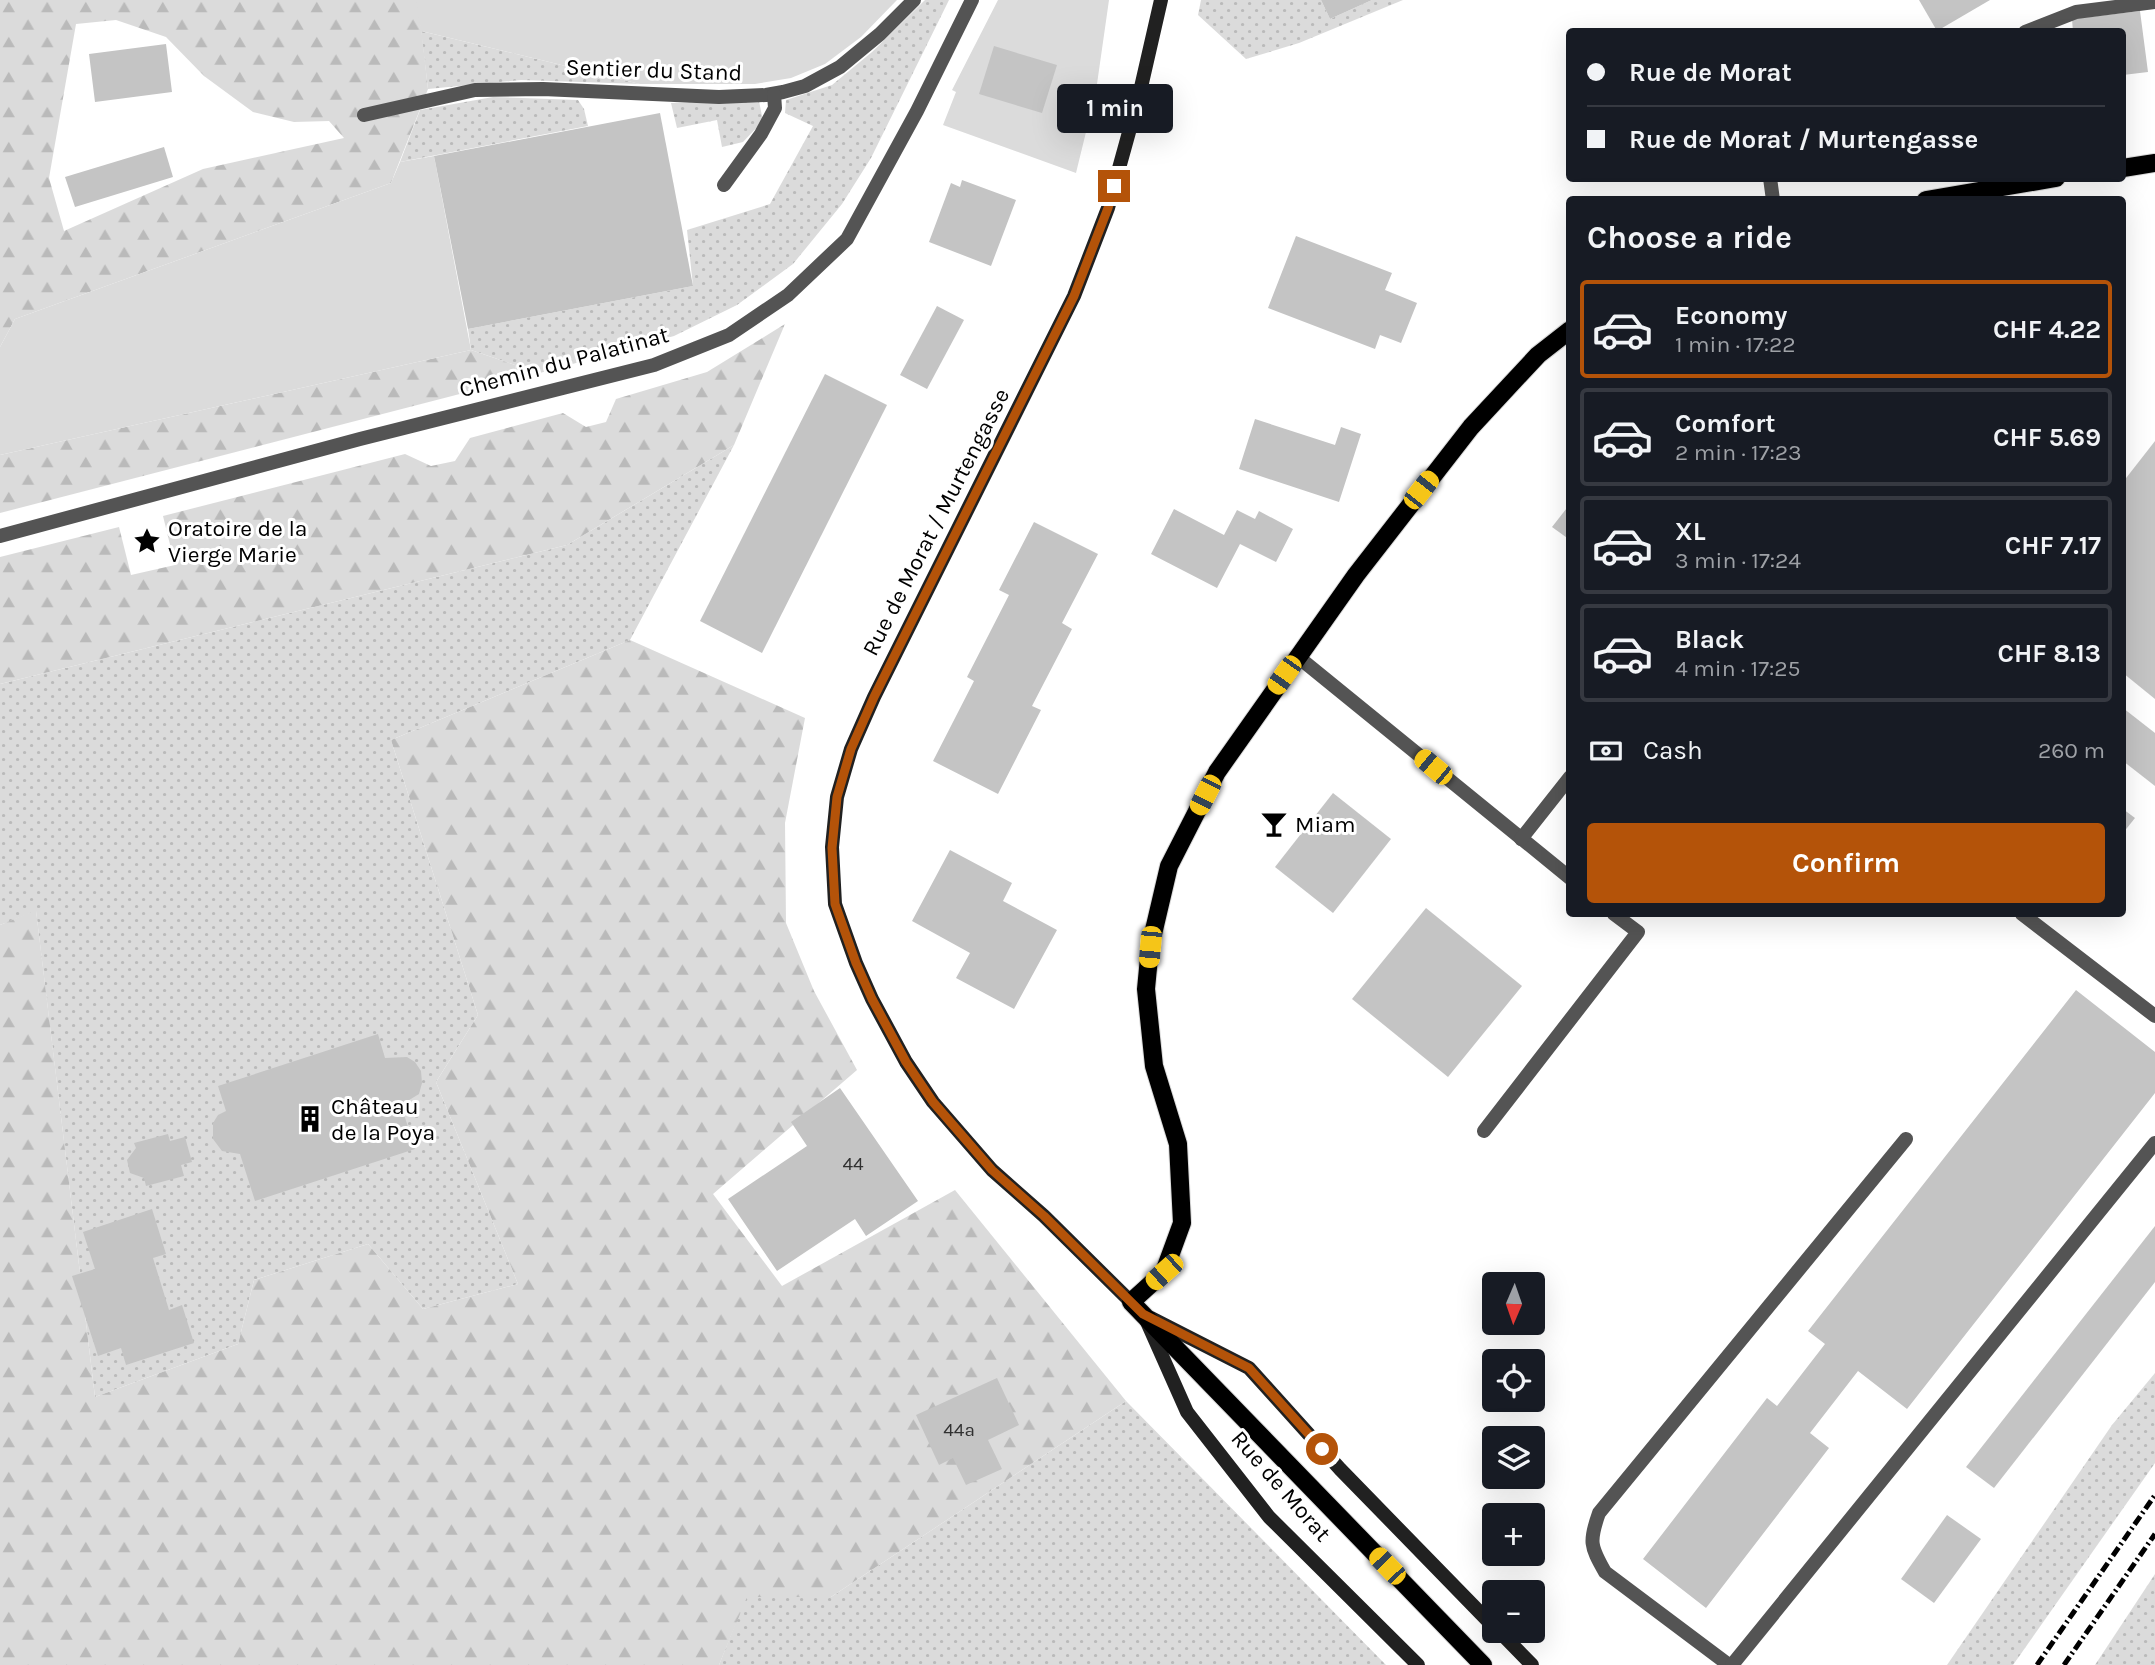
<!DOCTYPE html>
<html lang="en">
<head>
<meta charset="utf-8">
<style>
  :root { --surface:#171b24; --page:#242831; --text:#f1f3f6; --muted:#9ea1a6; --line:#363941; --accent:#b45309 }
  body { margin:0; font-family:Karla,sans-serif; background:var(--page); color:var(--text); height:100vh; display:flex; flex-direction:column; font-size:26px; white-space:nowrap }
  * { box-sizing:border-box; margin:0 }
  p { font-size:23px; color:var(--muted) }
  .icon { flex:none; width:38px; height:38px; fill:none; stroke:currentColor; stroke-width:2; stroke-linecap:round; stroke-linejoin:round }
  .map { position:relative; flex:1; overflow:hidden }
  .drawer { position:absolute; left:1566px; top:196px; width:560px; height:721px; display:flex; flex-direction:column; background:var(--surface); border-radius:7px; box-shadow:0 7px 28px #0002 }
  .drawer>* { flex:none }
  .guide { position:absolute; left:1566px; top:28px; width:560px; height:154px; border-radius:7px; box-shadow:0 7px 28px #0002; display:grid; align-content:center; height:154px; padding:0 21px; background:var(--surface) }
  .needle { width:46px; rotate:182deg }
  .buttons { position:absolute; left:1482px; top:1272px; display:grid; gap:14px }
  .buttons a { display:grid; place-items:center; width:63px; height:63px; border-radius:7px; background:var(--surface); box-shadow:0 7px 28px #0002; font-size:35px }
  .end { position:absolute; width:32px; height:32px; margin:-16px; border:9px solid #b45309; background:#fff; box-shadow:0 0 0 4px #fff }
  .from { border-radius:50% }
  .bubble { position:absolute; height:49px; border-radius:7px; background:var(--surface); box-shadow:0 7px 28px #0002; font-size:23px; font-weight:700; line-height:49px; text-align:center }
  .car { position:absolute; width:21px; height:42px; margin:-21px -10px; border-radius:9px; box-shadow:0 0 5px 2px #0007; background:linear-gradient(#f5c518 24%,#345 0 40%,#f5c518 0 76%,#345 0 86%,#f5c518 0) }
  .guide b { display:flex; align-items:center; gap:24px; height:66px; font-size:26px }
  .guide b+b { border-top:2px solid var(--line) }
  .guide i { width:18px; height:18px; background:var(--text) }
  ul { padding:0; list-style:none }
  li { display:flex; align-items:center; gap:21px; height:98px; margin:0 14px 10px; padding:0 7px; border:4px solid var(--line); border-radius:7px }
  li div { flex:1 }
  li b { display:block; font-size:26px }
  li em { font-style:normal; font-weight:700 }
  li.on { border-color:var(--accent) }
  li>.icon { width:63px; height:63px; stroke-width:1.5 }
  h2 { padding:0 21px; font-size:32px; line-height:84px }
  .pay { display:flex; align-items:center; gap:18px; height:77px; padding:0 21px; font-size:26px }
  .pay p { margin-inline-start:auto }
  .primary-button { display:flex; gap:14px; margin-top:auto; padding:14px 21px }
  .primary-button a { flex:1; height:80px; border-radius:7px; background:var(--accent); color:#fff; font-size:28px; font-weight:700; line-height:80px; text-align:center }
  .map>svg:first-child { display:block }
</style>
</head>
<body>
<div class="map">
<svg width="2155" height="1665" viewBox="0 0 2155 1665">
  <defs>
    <pattern id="grass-dots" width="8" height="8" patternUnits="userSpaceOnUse" patternTransform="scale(1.75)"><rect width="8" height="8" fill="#dbdbdb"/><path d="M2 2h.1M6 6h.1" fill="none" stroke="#bababa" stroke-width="1.8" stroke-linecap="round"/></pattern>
    <pattern id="forest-firs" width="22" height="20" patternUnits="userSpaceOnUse" patternTransform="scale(1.75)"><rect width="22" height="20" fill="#dbdbdb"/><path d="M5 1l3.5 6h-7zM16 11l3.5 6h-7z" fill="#bababa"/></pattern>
  </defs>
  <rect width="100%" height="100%" fill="#fff"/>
  <g fill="url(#grass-dots)">
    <path d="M 925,0 L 949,0 L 871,158 L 842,204 L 793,264 L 737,305 L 674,336 L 518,379 L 515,365 L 471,350 L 468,329 L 693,286 L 687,230 L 770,204 L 813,126 L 785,113 L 786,100 L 832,85 L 872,52 Z"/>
    <path d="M 1201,0 L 1321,0 L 1330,19 L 1372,0 L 1403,0 L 1299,43 L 1246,59 L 1198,15 Z"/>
    <path d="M 421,31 L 640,84 L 521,80 L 428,89 Z"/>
    <path d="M 493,97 L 578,100 L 584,109 L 588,126 L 400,162 L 420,110 Z"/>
    <path d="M 759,101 L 763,121 L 743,142 L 722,147 L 717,120 L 677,128 L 671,103 Z"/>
    <path d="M 734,445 L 630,640 L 391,740 L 478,1015 L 436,1082 L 518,1284 L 423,1309 L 368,1244 L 254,1280 L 238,1344 L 95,1397 L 36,911 L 0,925 L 0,684 L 567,545 Z"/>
    <path d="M 2155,1373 L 2155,1463 L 2013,1665 L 1947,1665 L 2112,1425 Z"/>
    <path d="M 1126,1401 L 1386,1665 L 719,1665 L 746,1597 L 831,1597 Z"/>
    <path d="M 2155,1574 L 2155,1665 L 2095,1665 Z"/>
  </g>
  <g fill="url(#forest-firs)" fill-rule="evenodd">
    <path d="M 0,0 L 418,0 L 428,89 L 391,183 L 15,319 L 0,347 ZM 116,20 L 166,37 L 204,76 L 253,112 L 294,122 L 329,121 L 344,138 L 203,169 L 64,231 L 49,178 L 76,24 Z"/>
    <path d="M 785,324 L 734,445 L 567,545 L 0,684 L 0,557 L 119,527 L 131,575 L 175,565 L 163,516 L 405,454 L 431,466 L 455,461 L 470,438 L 563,413 L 586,427 L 606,422 L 616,399 L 707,372 Z"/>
    <path d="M 471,350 L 515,365 L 518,379 L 0,513 L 0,455 Z"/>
    <path d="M 630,640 L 805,718 L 785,823 L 786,923 L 814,991 L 857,1070 L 713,1194 L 782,1286 L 955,1190 L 1126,1401 L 831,1597 L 747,1597 L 719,1665 L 0,1665 L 0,925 L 36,910 L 95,1397 L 238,1344 L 254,1280 L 368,1244 L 423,1309 L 518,1284 L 436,1082 L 478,1015 L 391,740 Z"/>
  </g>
  <g fill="#dbdbdb">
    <path d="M 416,0 L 897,0 L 861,37 L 825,64 L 791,78 L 755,84 L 640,84 L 421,31 Z"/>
    <path d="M 998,0 L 1109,0 L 1096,91 L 1076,173 L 943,125 L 956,92 L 952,90 Z"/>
    <path d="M 434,156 L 471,350 L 0,455 L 0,347 L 15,319 L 391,183 L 400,162 Z"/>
  </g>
  <g fill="#c4c4c4">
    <path d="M 1321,0 L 1372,0 L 1330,19 Z"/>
    <path d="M 1919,0 L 1990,0 L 1937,31 Z"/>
    <path d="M 2140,11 L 2148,72 L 2123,75 L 2123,32 L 2073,32 L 2072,19 Z"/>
    <path d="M 166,44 L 172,92 L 95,102 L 89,54 Z"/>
    <path d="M 994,46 L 1057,65 L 1042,113 L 979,94 Z"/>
    <path d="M 660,113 L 693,286 L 468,329 L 434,156 Z"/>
    <path d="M 164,147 L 173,177 L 75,207 L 65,177 Z"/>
    <path d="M 962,180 L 1016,200 L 991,266 L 929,242 L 951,183 L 960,187 Z"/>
    <path d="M 1296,236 L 1392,273 L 1385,290 L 1417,303 L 1401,343 L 1380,335 L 1375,349 L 1268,308 Z"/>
    <path d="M 937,306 L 964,320 L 927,389 L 900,375 Z"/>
    <path d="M 825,374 L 887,405 L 762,653 L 700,621 Z"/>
    <path d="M 1255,419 L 1335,445 L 1341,427 L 1361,434 L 1339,502 L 1239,469 Z"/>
    <path d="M 2155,441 L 2155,699 L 2123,673 L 2123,482 Z"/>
    <path d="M 1570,504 L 1570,540 L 1552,527 Z"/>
    <path d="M 1174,509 L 1224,535 L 1237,510 L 1255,519 L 1259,511 L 1293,529 L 1276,562 L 1240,544 L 1217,588 L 1151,554 Z"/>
    <path d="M 1034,522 L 1098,554 L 1062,623 L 1072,629 L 1032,706 L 1041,710 L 998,794 L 933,761 L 974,681 L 967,677 L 1009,595 L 999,590 Z"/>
    <path d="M 2123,708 L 2155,733 L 2155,786 L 2123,761 Z"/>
    <path d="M 1333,793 L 1391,839 L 1333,913 L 1275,867 Z"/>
    <path d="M 2123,809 L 2135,818 L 2123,833 Z"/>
    <path d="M 950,850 L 1012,883 L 1003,901 L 1057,930 L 1014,1009 L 956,978 L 970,953 L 912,921 Z"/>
    <path d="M 1426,908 L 1522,986 L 1448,1077 L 1352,999 Z"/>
    <path d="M 2076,990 L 2155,1052 L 2155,1093 L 1907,1409 L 1858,1371 L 1810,1433 L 1829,1448 L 1706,1608 L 1643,1559 L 1767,1398 L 1777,1406 L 1825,1344 L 1808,1331 Z"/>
    <path d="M 378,1034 L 385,1058 L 407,1057 L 415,1062 L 421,1071 L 422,1083 L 419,1094 L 401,1105 L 415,1149 L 255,1201 L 240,1154 L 222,1151 L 213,1139 L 213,1123 L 218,1115 L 226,1111 L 218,1086 Z"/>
    <path d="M 840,1088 L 918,1201 L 866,1236 L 855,1219 L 777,1271 L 728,1199 L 807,1146 L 791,1122 Z"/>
    <path d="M 168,1134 L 170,1141 L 185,1137 L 192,1162 L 181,1165 L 184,1176 L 146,1186 L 144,1178 L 130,1173 L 127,1160 L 136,1148 L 134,1143 Z"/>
    <path d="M 152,1209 L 166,1254 L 153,1258 L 169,1310 L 182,1305 L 194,1343 L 126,1365 L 121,1348 L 98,1356 L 72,1276 L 95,1269 L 83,1232 Z"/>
    <path d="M 2155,1226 L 2155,1282 L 1994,1488 L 1966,1467 Z"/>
    <path d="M 997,1378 L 1019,1425 L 988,1440 L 1002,1469 L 966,1485 L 953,1458 L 939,1465 L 916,1415 Z"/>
    <path d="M 1947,1515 L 1981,1539 L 1934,1603 L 1901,1579 Z"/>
  </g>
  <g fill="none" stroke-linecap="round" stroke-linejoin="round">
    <defs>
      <g id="primary">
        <path d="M 2123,168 L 2155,163"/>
        <path d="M 1926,200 L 2056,178"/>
        <path d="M 1483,1665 L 1131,1302 L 1164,1272 L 1182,1223 L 1178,1144 L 1154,1066 L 1146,989 L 1150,947 L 1169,866 L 1217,772 L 1356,575 L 1471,427 L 1538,355 L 1570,330"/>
      </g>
    </defs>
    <use href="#primary" stroke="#dbdbdb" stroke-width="20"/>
    <g stroke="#545454" stroke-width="14">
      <path d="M 2025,32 L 2076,12 L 2155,2"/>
      <path d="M 364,115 L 475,90 L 543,89 L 719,97 L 766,95 L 783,92 L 805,86 L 840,67 L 880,34 L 914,0"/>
      <path d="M 1770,178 L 1773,200"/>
      <path d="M 724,185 L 761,134 L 775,108 L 774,94"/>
      <path d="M 1297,656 L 1570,878"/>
      <path d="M 1521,839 L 1570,777"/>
      <path d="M 2022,914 L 2155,1016"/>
      <path d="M 1484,1131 L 1638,932 L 1614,914"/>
      <path d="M 1729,1665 L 1605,1572 C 1590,1546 1589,1541 1599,1513 L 1906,1139"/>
      <path d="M 1732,1665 L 2155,1143"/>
    </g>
    <path stroke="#545454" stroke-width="14" d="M 0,536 L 360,439 L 654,365 L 729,335 L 788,295 L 847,239 L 917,111 L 972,0"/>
    <g stroke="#212121" stroke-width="14">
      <path d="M 1131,1302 L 1044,1216 L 992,1170 L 933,1102 L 906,1062 L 872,999 L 856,963 L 835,904 L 832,847 L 837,797 L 851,749 L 874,697 L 1074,296 L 1108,208 L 1139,96 L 1161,0"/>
      <path d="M 1151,1318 L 1249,1368 L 1340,1469 L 1494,1627"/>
      <path d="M 1147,1322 L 1187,1412 L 1269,1517 L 1418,1665"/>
      <path d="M 1499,1631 L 1532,1665"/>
    </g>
    <use href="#primary" stroke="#000" stroke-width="18"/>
    <g stroke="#000" stroke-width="5" stroke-dasharray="10 3.5 2 3.5" stroke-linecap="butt">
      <path d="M 2037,1665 L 2155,1495"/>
      <path d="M 2064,1665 L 2155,1534"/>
    </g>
  </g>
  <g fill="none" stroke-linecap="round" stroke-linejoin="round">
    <path stroke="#b45309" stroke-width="9" d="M 1114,186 L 1108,208 L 1074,296 L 874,697 L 851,749 L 837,797 L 832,848 L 835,904 L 856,963 L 872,999 L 906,1062 L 933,1102 L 992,1170 L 1044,1216 L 1143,1314 L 1249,1368 L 1322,1449"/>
  </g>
  <defs>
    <symbol id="sight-bare" viewBox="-9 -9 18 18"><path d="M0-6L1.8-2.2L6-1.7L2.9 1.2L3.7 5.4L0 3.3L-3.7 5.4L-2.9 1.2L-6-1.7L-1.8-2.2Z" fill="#000" stroke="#fff" stroke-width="2.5" paint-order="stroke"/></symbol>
    <symbol id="bar-bare" viewBox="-9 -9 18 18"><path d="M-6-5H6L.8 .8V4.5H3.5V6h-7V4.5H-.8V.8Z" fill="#000" stroke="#fff" stroke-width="2.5" paint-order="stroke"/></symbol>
    <symbol id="building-bare" viewBox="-9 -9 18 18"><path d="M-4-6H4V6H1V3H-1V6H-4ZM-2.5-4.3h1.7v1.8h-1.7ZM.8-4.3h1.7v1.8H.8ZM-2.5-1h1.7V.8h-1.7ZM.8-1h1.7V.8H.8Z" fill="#000" stroke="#fff" stroke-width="2.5" paint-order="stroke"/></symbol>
  </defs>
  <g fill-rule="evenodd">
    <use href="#sight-bare" x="128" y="522" width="38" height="38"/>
    <use href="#bar-bare" x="1255" y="805" width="38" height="38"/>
    <use href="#building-bare" x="291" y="1100" width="38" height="38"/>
  </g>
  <g text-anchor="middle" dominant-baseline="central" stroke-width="6" stroke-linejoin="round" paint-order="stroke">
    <g font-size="19" fill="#313131">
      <text x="853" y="1164">44</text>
      <text x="959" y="1430">44a</text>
    </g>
    <g font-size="23" fill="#000" stroke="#fff">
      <text transform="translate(654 70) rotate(2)">Sentier du Stand</text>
      <text transform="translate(564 362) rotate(-15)">Chemin du Palatinat</text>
      <text transform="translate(936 522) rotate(-63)">Rue de Morat / Murtengasse</text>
      <text transform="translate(1281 1486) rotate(49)">Rue de Morat</text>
    </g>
    <g font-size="23" fill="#000" stroke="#fff" text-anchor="start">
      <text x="168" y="528">Oratoire de la<tspan x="168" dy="26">Vierge Marie</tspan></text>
      <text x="1295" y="824">Miam</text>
      <text x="331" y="1106">Château<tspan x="331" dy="26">de la Poya</tspan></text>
    </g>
  </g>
</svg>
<div class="buttons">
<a><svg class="needle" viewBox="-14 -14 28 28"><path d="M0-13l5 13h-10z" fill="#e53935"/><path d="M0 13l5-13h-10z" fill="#9ea1a6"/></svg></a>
<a><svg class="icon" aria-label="locate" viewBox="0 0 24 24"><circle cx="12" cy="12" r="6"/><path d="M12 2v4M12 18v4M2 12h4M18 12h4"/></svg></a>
<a><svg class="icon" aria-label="layers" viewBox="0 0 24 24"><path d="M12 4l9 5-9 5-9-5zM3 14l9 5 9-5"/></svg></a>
<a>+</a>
<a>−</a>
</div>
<i class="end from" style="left:1322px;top:1449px"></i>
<i class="end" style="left:1114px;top:186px"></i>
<div class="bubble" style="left:1057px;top:84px;width:116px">1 min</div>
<i class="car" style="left:1421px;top:490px;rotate:38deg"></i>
<i class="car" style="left:1284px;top:675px;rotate:215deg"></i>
<i class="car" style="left:1433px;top:767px;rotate:310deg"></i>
<i class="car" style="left:1205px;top:795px;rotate:207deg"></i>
<i class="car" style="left:1150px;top:947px;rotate:185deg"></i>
<i class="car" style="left:1164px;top:1272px;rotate:228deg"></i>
<i class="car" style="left:1387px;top:1566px;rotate:316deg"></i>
<div class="guide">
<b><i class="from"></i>Rue de Morat</b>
<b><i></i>Rue de Morat / Murtengasse</b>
</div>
<section class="drawer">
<h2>Choose a ride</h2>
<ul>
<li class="on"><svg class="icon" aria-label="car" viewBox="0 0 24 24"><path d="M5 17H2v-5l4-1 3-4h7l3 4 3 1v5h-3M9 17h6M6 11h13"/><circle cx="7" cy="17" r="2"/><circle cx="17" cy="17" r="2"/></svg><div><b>Economy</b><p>1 min · 17:22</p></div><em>CHF 4.22</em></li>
<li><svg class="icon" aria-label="car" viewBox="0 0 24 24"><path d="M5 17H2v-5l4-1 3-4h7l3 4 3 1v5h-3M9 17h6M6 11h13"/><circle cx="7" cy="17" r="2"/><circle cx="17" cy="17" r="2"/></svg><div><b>Comfort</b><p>2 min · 17:23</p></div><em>CHF 5.69</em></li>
<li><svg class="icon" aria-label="car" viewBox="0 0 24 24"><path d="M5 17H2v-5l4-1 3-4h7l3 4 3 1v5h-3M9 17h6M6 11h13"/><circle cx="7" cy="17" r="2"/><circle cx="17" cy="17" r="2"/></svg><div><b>XL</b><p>3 min · 17:24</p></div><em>CHF 7.17</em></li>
<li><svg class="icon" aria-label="car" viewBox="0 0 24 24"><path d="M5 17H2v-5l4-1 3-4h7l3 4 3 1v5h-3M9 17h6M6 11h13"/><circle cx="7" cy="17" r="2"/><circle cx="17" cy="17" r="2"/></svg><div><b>Black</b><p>4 min · 17:25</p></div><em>CHF 8.13</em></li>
</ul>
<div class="pay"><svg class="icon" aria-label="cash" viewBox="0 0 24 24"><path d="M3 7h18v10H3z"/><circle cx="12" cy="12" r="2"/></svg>Cash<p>260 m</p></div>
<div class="primary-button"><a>Confirm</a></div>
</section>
</div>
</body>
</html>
